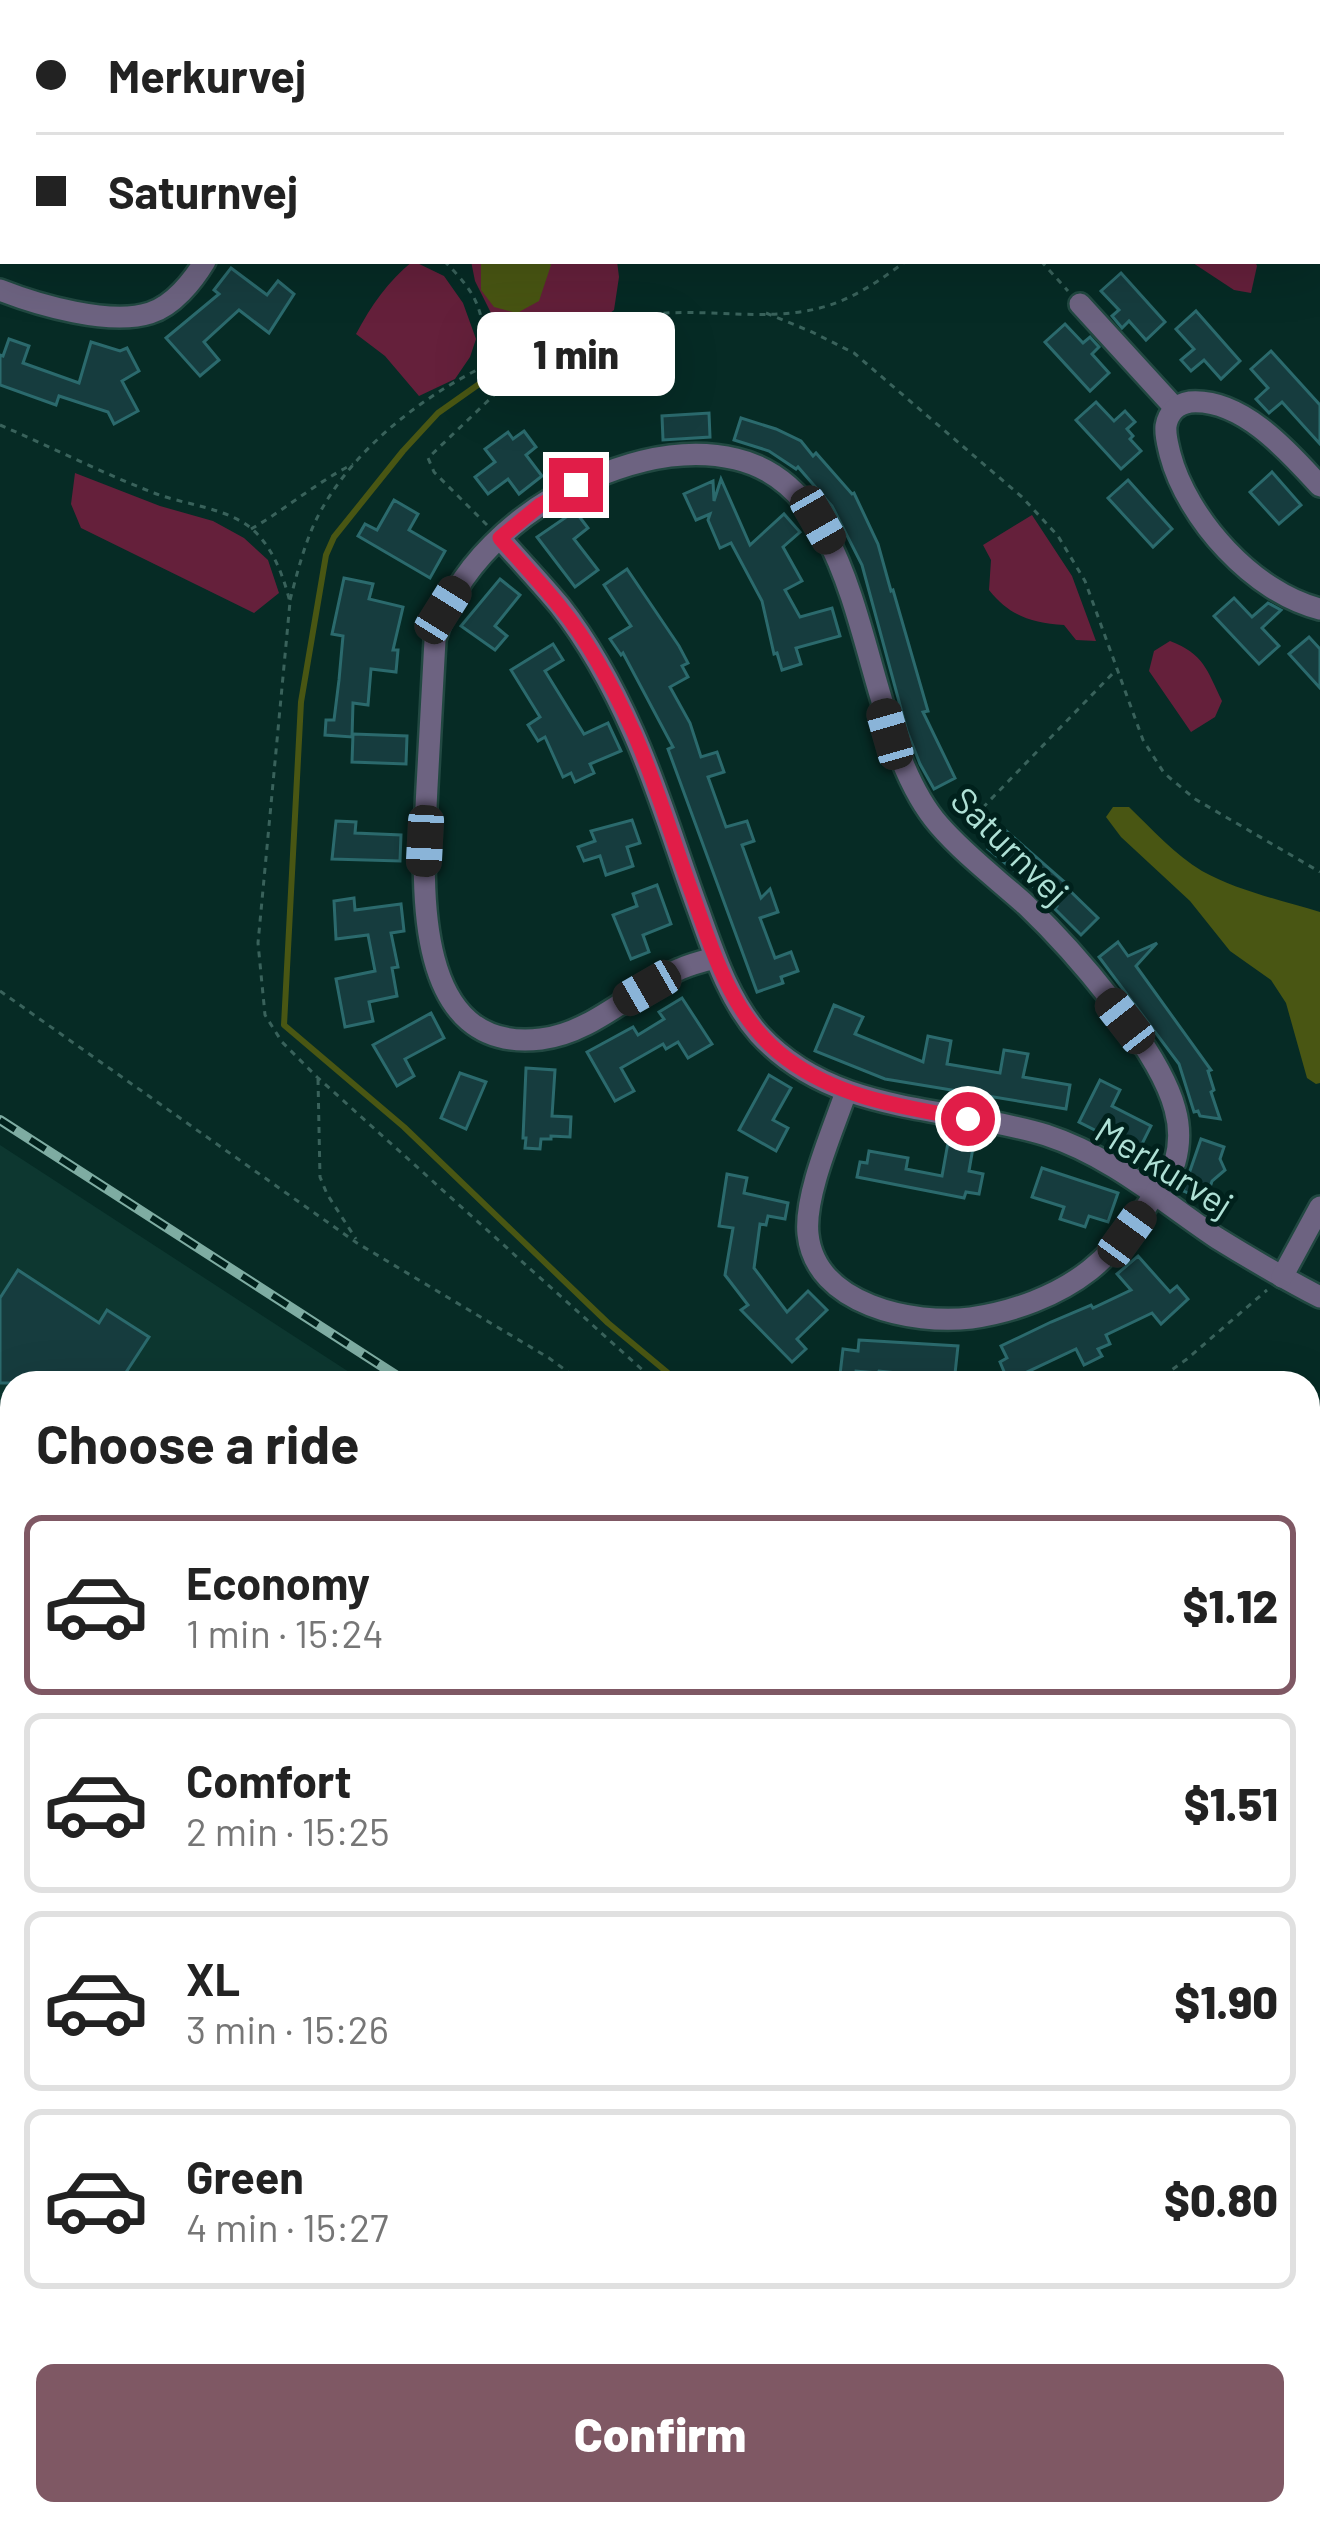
<!DOCTYPE html>
<html lang="en">
<head>
<meta charset="utf-8">
<style>
  :root { --surface:#fff; --page:#f2f2f2; --text:#222; --muted:#767676; --line:#e0e0e0; --accent:#7f5864 }
  body { margin:0; font-family:Barlow,sans-serif; background:var(--page); color:var(--text); height:100vh; display:flex; flex-direction:column; font-size:45px; white-space:nowrap }
  * { box-sizing:border-box; margin:0 }
  p { font-size:39px; color:var(--muted) }
  .icon { flex:none; width:66px; height:66px; fill:none; stroke:currentColor; stroke-width:2; stroke-linecap:round; stroke-linejoin:round }
  .map { position:relative; flex:1; overflow:hidden }
  .side { position:absolute; left:0px; top:1371px; width:1320px; height:1155px; display:flex; flex-direction:column; background:var(--surface); border-radius:36px 36px 0 0; box-shadow:0 12px 48px #0002 }
  .side>* { flex:none }
  .top-card { position:absolute; left:0px; top:0px; width:1320px; height:264px; box-shadow:0 12px 48px #0002; display:grid; align-content:center; height:264px; padding:0 36px; background:var(--surface) }
  .end { position:absolute; width:54px; height:54px; margin:-27px; border:15px solid #e11d48; background:#fff; box-shadow:0 0 0 6px #fff }
  .from { border-radius:50% }
  .bubble { position:absolute; height:84px; border-radius:18px; background:var(--surface); box-shadow:0 12px 48px #0002; font-size:39px; font-weight:800; line-height:84px; text-align:center }
  .car { position:absolute; width:36px; height:72px; margin:-36px -18px; border-radius:15px; box-shadow:0 0 9px 3px #0007; background:linear-gradient(#222 24%,#8ab4d8 0 40%,#222 0 76%,#8ab4d8 0 86%,#222 0) }
  .top-card b { display:flex; align-items:center; gap:42px; height:114px; font-size:45px }
  .top-card b+b { border-top:3px solid var(--line) }
  .top-card i { width:30px; height:30px; background:var(--text) }
  ul { padding:0; list-style:none }
  li { display:flex; align-items:center; gap:36px; height:180px; margin:0 24px 18px; padding:0 12px; border:6px solid var(--line); border-radius:18px }
  li div { flex:1 }
  li b { display:block; font-size:45px }
  li em { font-style:normal; font-weight:800 }
  li.current { border-color:var(--accent) }
  li>.icon { width:108px; height:108px; stroke-width:1.5 }
  h2 { padding:0 36px; font-size:54px; line-height:144px }
  .action { display:flex; gap:24px; margin-top:auto; padding:24px 36px }
  .action a { flex:1; height:138px; border-radius:18px; background:var(--accent); color:#fff; font-size:48px; font-weight:800; line-height:138px; text-align:center }
  .map>svg:first-child { display:block }
</style>
</head>
<body>
<div class="map">
<svg width="1320" height="2525" viewBox="0 0 1320 2525">
  <rect width="100%" height="100%" fill="#062b25"/>
  <g fill="#0d3730">
    <path d="M 0,1145 L 366,1383 L 12,1383 L 12,1691 L 0,1691 Z"/>
    <path d="M 47,2514 L 319,2514 L 315,2525 L 42,2525 Z"/>
  </g>
  <g fill="#65203b">
    <path d="M 413,261 L 444,276 L 463,303 L 476,339 L 470,357 L 455,379 L 419,396 L 385,356 L 356,334 C 371,306 388,281 413,261 Z"/>
    <path d="M 471,261 L 481,261 L 481,290 L 551,265 L 550,261 L 617,261 L 619,277 L 614,310 L 600,321 L 496,353 L 492,315 L 475,281 Z"/>
    <path d="M 1190,261 L 1255,261 L 1257,266 L 1251,293 L 1234,290 Z"/>
    <path d="M 75,473 L 160,506 L 213,521 L 244,538 L 268,560 L 279,593 L 254,613 L 81,528 L 71,504 Z"/>
    <path d="M 1032,515 L 1072,576 L 1096,641 L 1076,640 L 1064,625 C 1031,623 1010,616 989,590 L 991,560 L 983,545 Z"/>
    <path d="M 1170,641 C 1204,654 1207,670 1222,701 L 1215,717 L 1191,732 L 1149,671 L 1154,651 Z"/>
  </g>
  <g fill="#495613">
    <path d="M 481,261 L 550,261 L 551,265 L 539,301 L 517,313 L 494,307 L 481,290 Z"/>
    <path d="M 1113,807 L 1129,807 C 1152,829 1175,855 1202,871 C 1238,891 1281,900 1320,912 L 1320,1083 L 1316,1084 L 1307,1078 L 1286,1003 L 1271,980 L 1230,951 L 1190,901 L 1121,837 L 1106,817 Z"/>
  </g>
  <g fill="none" stroke-linecap="round" stroke-linejoin="round">
    <g stroke="#495613" stroke-width="6">
      <path d="M 508,350 L 517,313"/>
      <path d="M 506,365 L 438,413 L 403,451 L 334,537 L 326,555 L 301,702 L 284,1025 L 404,1127 L 608,1323 L 680,1383"/>
    </g>
  </g>
  <g fill="#163c3e" stroke="#2b6a6d" stroke-width="3">
    <path d="M 231,268 L 267,295 L 278,281 L 294,294 L 269,333 L 239,310 L 204,342 L 219,360 L 200,376 L 166,338 L 219,294 L 214,290 Z"/>
    <path d="M 1121,273 L 1165,322 L 1146,340 L 1129,321 L 1122,328 L 1112,316 L 1119,310 L 1101,291 Z"/>
    <path d="M 1196,311 L 1240,361 L 1221,379 L 1204,360 L 1191,371 L 1181,360 L 1194,349 L 1176,329 Z"/>
    <path d="M 1065,324 L 1083,343 L 1090,337 L 1099,347 L 1092,354 L 1109,373 L 1090,391 L 1045,342 Z"/>
    <path d="M 9,339 L 29,346 L 23,363 L 79,383 L 91,342 L 120,351 L 127,348 L 139,371 L 122,381 L 138,411 L 114,424 L 108,412 L 59,396 L 56,405 L 0,385 L 0,355 L 3,356 Z"/>
    <path d="M 1271,351 L 1320,405 L 1320,444 L 1282,402 L 1269,413 L 1256,399 L 1268,388 L 1251,369 Z"/>
    <path d="M 1096,402 L 1114,421 L 1125,411 L 1135,422 L 1127,429 L 1133,436 L 1130,439 L 1141,451 L 1121,469 L 1076,420 Z"/>
    <path d="M 709,413 L 710,437 L 663,440 L 662,416 Z"/>
    <path d="M 741,418 L 776,429 L 801,441 L 813,456 L 816,453 L 852,494 L 854,493 L 878,544 L 891,591 L 893,590 L 928,711 L 923,712 L 955,778 L 934,789 L 920,764 L 907,731 L 862,565 L 832,506 L 798,467 L 796,469 L 769,451 L 734,440 Z"/>
    <path d="M 524,431 L 536,447 L 526,455 L 542,476 L 519,494 L 508,479 L 488,494 L 475,477 L 495,462 L 485,449 L 508,432 L 513,439 Z"/>
    <path d="M 1272,472 L 1301,505 L 1279,524 L 1250,492 Z"/>
    <path d="M 721,479 L 750,545 L 784,514 L 800,532 L 783,547 L 802,581 L 785,590 L 800,617 L 832,608 L 840,636 L 796,648 L 801,664 L 782,670 L 777,653 L 774,654 L 762,601 L 731,543 L 720,548 L 708,520 L 710,514 L 696,520 L 684,494 L 713,481 L 714,501 Z"/>
    <path d="M 1128,480 L 1172,529 L 1153,547 L 1108,498 Z"/>
    <path d="M 394,500 L 418,514 L 409,530 L 445,551 L 430,578 L 358,536 L 365,524 L 377,530 Z"/>
    <path d="M 575,511 L 588,528 L 574,539 L 598,570 L 575,587 L 537,537 Z"/>
    <path d="M 627,569 L 679,646 L 688,663 L 682,666 L 688,677 L 670,687 L 690,723 L 701,757 L 717,752 L 724,772 L 708,777 L 726,827 L 747,821 L 754,841 L 742,845 L 761,898 L 770,889 L 778,912 L 760,918 L 775,958 L 791,952 L 798,971 L 781,977 L 783,983 L 757,992 L 668,749 L 673,747 L 623,653 L 621,655 L 610,639 L 631,626 L 604,585 Z"/>
    <path d="M 344,578 L 373,584 L 369,599 L 403,607 L 393,650 L 398,650 L 396,672 L 371,669 L 368,705 L 353,703 L 352,737 L 325,735 L 326,720 L 334,720 L 339,680 L 343,636 L 332,634 Z"/>
    <path d="M 500,579 L 520,595 L 495,626 L 507,636 L 495,650 L 461,626 Z"/>
    <path d="M 1234,598 L 1252,617 L 1268,603 L 1281,610 L 1262,628 L 1279,646 L 1259,664 L 1214,616 Z"/>
    <path d="M 1309,637 L 1320,649 L 1320,688 L 1289,654 Z"/>
    <path d="M 553,644 L 563,660 L 545,671 L 584,734 L 608,723 L 621,751 L 590,764 L 594,773 L 575,782 L 571,773 L 563,777 L 545,737 L 538,741 L 528,725 L 540,717 L 511,670 Z"/>
    <path d="M 353,734 L 407,736 L 406,764 L 352,762 Z"/>
    <path d="M 632,820 L 640,843 L 627,847 L 633,866 L 606,875 L 600,856 L 584,861 L 578,847 L 595,841 L 591,831 Z"/>
    <path d="M 336,821 L 356,822 L 355,833 L 401,835 L 400,861 L 332,859 Z"/>
    <path d="M 1004,829 L 1068,885 L 1066,887 L 1098,918 L 1081,935 L 1055,909 L 1057,906 L 988,849 Z"/>
    <path d="M 657,885 L 671,924 L 643,935 L 649,952 L 631,959 L 613,915 L 637,906 L 633,894 Z"/>
    <path d="M 354,898 L 355,910 L 401,904 L 404,931 L 391,933 L 398,967 L 392,968 L 397,996 L 369,1002 L 373,1021 L 345,1027 L 336,979 L 375,971 L 368,935 L 336,939 L 334,901 Z"/>
    <path d="M 1118,942 L 1128,956 L 1157,943 L 1136,966 L 1211,1070 L 1208,1071 L 1214,1090 L 1211,1092 L 1220,1119 L 1200,1116 L 1198,1111 L 1194,1112 L 1179,1064 L 1099,957 Z"/>
    <path d="M 682,998 L 712,1044 L 688,1058 L 678,1042 L 666,1049 L 663,1044 L 621,1068 L 634,1091 L 615,1101 L 587,1052 L 633,1027 L 638,1035 L 664,1019 L 659,1012 Z"/>
    <path d="M 834,1005 L 863,1017 L 855,1034 L 923,1062 L 928,1036 L 951,1041 L 947,1064 L 1000,1073 L 1004,1050 L 1028,1054 L 1023,1077 L 1070,1085 L 1066,1109 L 885,1079 L 815,1051 Z"/>
    <path d="M 431,1013 L 444,1038 L 405,1059 L 414,1076 L 397,1086 L 373,1045 Z"/>
    <path d="M 526,1068 L 555,1070 L 552,1116 L 571,1117 L 570,1137 L 551,1136 L 551,1139 L 541,1139 L 540,1149 L 525,1148 L 526,1138 L 523,1138 Z"/>
    <path d="M 460,1073 L 486,1082 L 466,1129 L 441,1118 Z"/>
    <path d="M 769,1075 L 791,1088 L 773,1120 L 788,1128 L 776,1151 L 739,1130 Z"/>
    <path d="M 1100,1080 L 1120,1090 L 1112,1106 L 1151,1126 L 1138,1152 L 1079,1122 Z"/>
    <path d="M 949,1137 L 974,1142 L 969,1171 L 983,1174 L 979,1194 L 966,1192 L 964,1198 L 857,1177 L 860,1162 L 867,1163 L 869,1151 L 908,1158 L 906,1169 L 942,1176 Z"/>
    <path d="M 1201,1139 L 1224,1147 L 1220,1159 L 1225,1170 L 1212,1181 L 1206,1200 L 1183,1191 Z"/>
    <path d="M 1042,1168 L 1118,1193 L 1108,1222 L 1089,1216 L 1085,1227 L 1060,1219 L 1064,1207 L 1032,1197 Z"/>
    <path d="M 727,1174 L 747,1178 L 744,1193 L 788,1203 L 785,1219 L 768,1216 L 766,1225 L 760,1224 L 754,1268 L 787,1312 L 808,1291 L 827,1310 L 797,1339 L 806,1349 L 792,1362 L 741,1310 L 748,1305 L 725,1275 L 733,1228 L 719,1226 Z"/>
    <path d="M 1138,1256 L 1170,1292 L 1177,1286 L 1188,1299 L 1161,1324 L 1152,1313 L 1106,1335 L 1110,1344 L 1098,1349 L 1102,1356 L 1084,1365 L 1076,1349 L 1008,1381 L 1000,1362 L 1007,1358 L 1001,1346 L 1051,1322 L 1091,1305 L 1093,1308 L 1131,1290 L 1117,1274 Z"/>
    <path d="M 18,1270 L 99,1323 L 107,1310 L 149,1337 L 119,1383 L 55,1383 L 45,1376 L 41,1383 L 0,1383 L 0,1298 Z"/>
    <path d="M 859,1340 L 958,1346 L 954,1383 L 927,1383 L 928,1376 L 879,1371 L 878,1373 L 856,1371 L 854,1383 L 839,1383 L 843,1349 L 858,1351 Z"/>
  </g>
  <g fill="none" stroke-linecap="round" stroke-linejoin="round">
    <defs>
      <g id="minor">
        <path d="M 328,0 L 328,3"/>
        <path d="M 1141,0 L 1142,3"/>
        <path d="M 1268,0 L 1271,3"/>
        <path d="M 116,3 L 120,0"/>
        <path d="M 1317,52 L 1320,54"/>
        <path d="M 0,110 L 3,107"/>
        <path d="M 1317,183 L 1320,184"/>
        <path d="M 0,290 C 38,305 110,326 150,313 C 173,306 193,281 205,261"/>
        <path d="M 1080,304 L 1175,408"/>
        <path d="M 1320,486 C 1289,452 1242,398 1190,402 C 1177,404 1168,413 1166,426 C 1165,436 1168,445 1170,454 C 1187,519 1254,593 1320,609"/>
        <path d="M 500,538 C 520,561 541,583 560,606 C 589,643 614,689 633,732 C 659,790 677,853 699,912 C 714,954 729,1000 759,1034 C 834,1116 948,1105 1046,1135 C 1111,1156 1162,1201 1217,1238 C 1251,1259 1285,1279 1320,1297"/>
        <path d="M 715,958 C 703,961 691,964 680,969 C 633,989 593,1033 541,1039 C 407,1055 423,872 427,787 C 430,738 432,689 435,640 C 454,568 519,510 586,481 C 633,460 686,447 736,459 C 875,491 855,729 939,825 C 965,855 997,879 1026,905 C 1072,949 1159,1048 1175,1109 C 1180,1127 1180,1144 1175,1162 C 1151,1201 1126,1241 1090,1270 C 1057,1296 1013,1312 971,1318 C 913,1325 815,1305 808,1234 C 804,1195 833,1130 846,1092"/>
        <path d="M 1282,1277 L 1320,1207"/>
        <path d="M 0,1450 L 12,1451"/>
        <path d="M 1310,1539 L 1320,1495"/>
        <path d="M 0,1708 L 12,1708"/>
        <path d="M 1308,1715 L 1320,1715"/>
        <path d="M 0,1729 L 12,1729"/>
        <path d="M 1308,1738 L 1320,1738"/>
        <path d="M 1308,1783 L 1320,1783"/>
        <path d="M 0,1854 L 12,1854"/>
        <path d="M 0,2018 L 12,2021"/>
        <path d="M 0,2119 L 12,2091"/>
        <path d="M 0,2253 L 12,2257"/>
        <path d="M 1308,2274 L 1320,2275"/>
        <path d="M 0,2504 L 12,2503"/>
        <path d="M 924,2514 L 972,2525"/>
        <path d="M 439,2525 L 460,2514"/>
        <path d="M 1009,2525 L 1011,2514"/>
      </g>
    </defs>
    <use href="#minor" stroke="#214841" stroke-width="26"/>
    <g stroke="#39625b" stroke-width="3" stroke-dasharray="6 6" stroke-linecap="butt">
      <path d="M 1110,3 L 1112,0"/>
      <path d="M 444,261 C 482,298 482,312 487,362"/>
      <path d="M 1041,261 L 1068,291"/>
      <path d="M 1316,261 L 1320,262"/>
      <path d="M 766,313 L 812,332 L 854,353 L 1022,497 L 1058,536 L 1085,581 L 1143,740 L 1164,773 L 1195,799 L 1320,872"/>
      <path d="M 0,425 C 51,447 102,473 154,493 C 185,505 224,507 251,528 C 273,547 283,575 290,602 L 258,943 L 265,1015 L 282,1042 L 317,1077 L 657,1383"/>
      <path d="M 487,525 L 434,472 L 428,458 L 515,375 L 521,363 L 518,352"/>
      <path d="M 251,529 C 286,509 317,482 353,464"/>
      <path d="M 290,600 C 298,570 305,541 319,514 C 379,402 532,328 654,314 C 711,308 772,323 827,306 C 856,297 882,279 906,261"/>
      <path d="M 966,825 L 1117,669"/>
      <path d="M 0,991 L 357,1243 L 549,1358 L 583,1383"/>
      <path d="M 318,1079 L 320,1177 L 327,1194 L 356,1239"/>
      <path d="M 1153,1383 L 1187,1359 L 1267,1290"/>
      <path d="M 611,2514 L 611,2525"/>
      <path d="M 700,2514 L 700,2525"/>
      <path d="M 1032,2519 L 1059,2525"/>
    </g>
    <use href="#minor" stroke="#6d6381" stroke-width="21"/>
    <defs>
      <g id="rail">
        <path d="M 0,1120 L 408,1383"/>
        <path d="M 1308,1964 L 1320,1972"/>
      </g>
    </defs>
    <use href="#rail" stroke="#7eaca2" stroke-width="10"/>
    <use href="#rail" stroke="#00211c" stroke-width="6" stroke-dasharray="18" stroke-linecap="butt"/>
  </g>
  <g fill="none" stroke-linecap="round" stroke-linejoin="round">
    <path stroke="#e11d48" stroke-width="15" d="M 576,485 L 540,505 L 500,538 C 520,561 541,583 560,607 C 590,643 614,689 634,733 C 657,785 673,842 693,896 C 714,956 734,1020 787,1059 C 841,1099 904,1107 968,1119"/>
  </g>
  <g text-anchor="middle" dominant-baseline="central" stroke-width="10" stroke-linejoin="round" paint-order="stroke">
    <g font-size="36" fill="#afe1d6" stroke="#00211c">
      <text transform="translate(1011 845) rotate(45)">Saturnvej</text>
      <text transform="translate(1165 1166) rotate(32)">Merkurvej</text>
    </g>
  </g>
</svg>
<i class="end from" style="left:968px;top:1119px"></i>
<i class="end" style="left:576px;top:485px"></i>
<div class="bubble" style="left:477px;top:312px;width:198px">1 min</div>
<i class="car" style="left:818px;top:520px;rotate:150deg"></i>
<i class="car" style="left:443px;top:610px;rotate:32deg"></i>
<i class="car" style="left:890px;top:734px;rotate:344deg"></i>
<i class="car" style="left:425px;top:841px;rotate:183deg"></i>
<i class="car" style="left:647px;top:988px;rotate:240deg"></i>
<i class="car" style="left:1125px;top:1021px;rotate:322deg"></i>
<i class="car" style="left:1127px;top:1234px;rotate:36deg"></i>
<div class="top-card">
<b><i class="from"></i>Merkurvej</b>
<b><i></i>Saturnvej</b>
</div>
<section class="side">
<h2>Choose a ride</h2>
<ul>
<li class="current"><svg class="icon" aria-label="car" viewBox="0 0 24 24"><path d="M5 17H2v-5l4-1 3-4h7l3 4 3 1v5h-3M9 17h6M6 11h13"/><circle cx="7" cy="17" r="2"/><circle cx="17" cy="17" r="2"/></svg><div><b>Economy</b><p>1 min · 15:24</p></div><em>$1.12</em></li>
<li><svg class="icon" aria-label="car" viewBox="0 0 24 24"><path d="M5 17H2v-5l4-1 3-4h7l3 4 3 1v5h-3M9 17h6M6 11h13"/><circle cx="7" cy="17" r="2"/><circle cx="17" cy="17" r="2"/></svg><div><b>Comfort</b><p>2 min · 15:25</p></div><em>$1.51</em></li>
<li><svg class="icon" aria-label="car" viewBox="0 0 24 24"><path d="M5 17H2v-5l4-1 3-4h7l3 4 3 1v5h-3M9 17h6M6 11h13"/><circle cx="7" cy="17" r="2"/><circle cx="17" cy="17" r="2"/></svg><div><b>XL</b><p>3 min · 15:26</p></div><em>$1.90</em></li>
<li><svg class="icon" aria-label="car" viewBox="0 0 24 24"><path d="M5 17H2v-5l4-1 3-4h7l3 4 3 1v5h-3M9 17h6M6 11h13"/><circle cx="7" cy="17" r="2"/><circle cx="17" cy="17" r="2"/></svg><div><b>Green</b><p>4 min · 15:27</p></div><em>$0.80</em></li>
</ul>
<div class="action"><a>Confirm</a></div>
</section>
</div>
</body>
</html>
